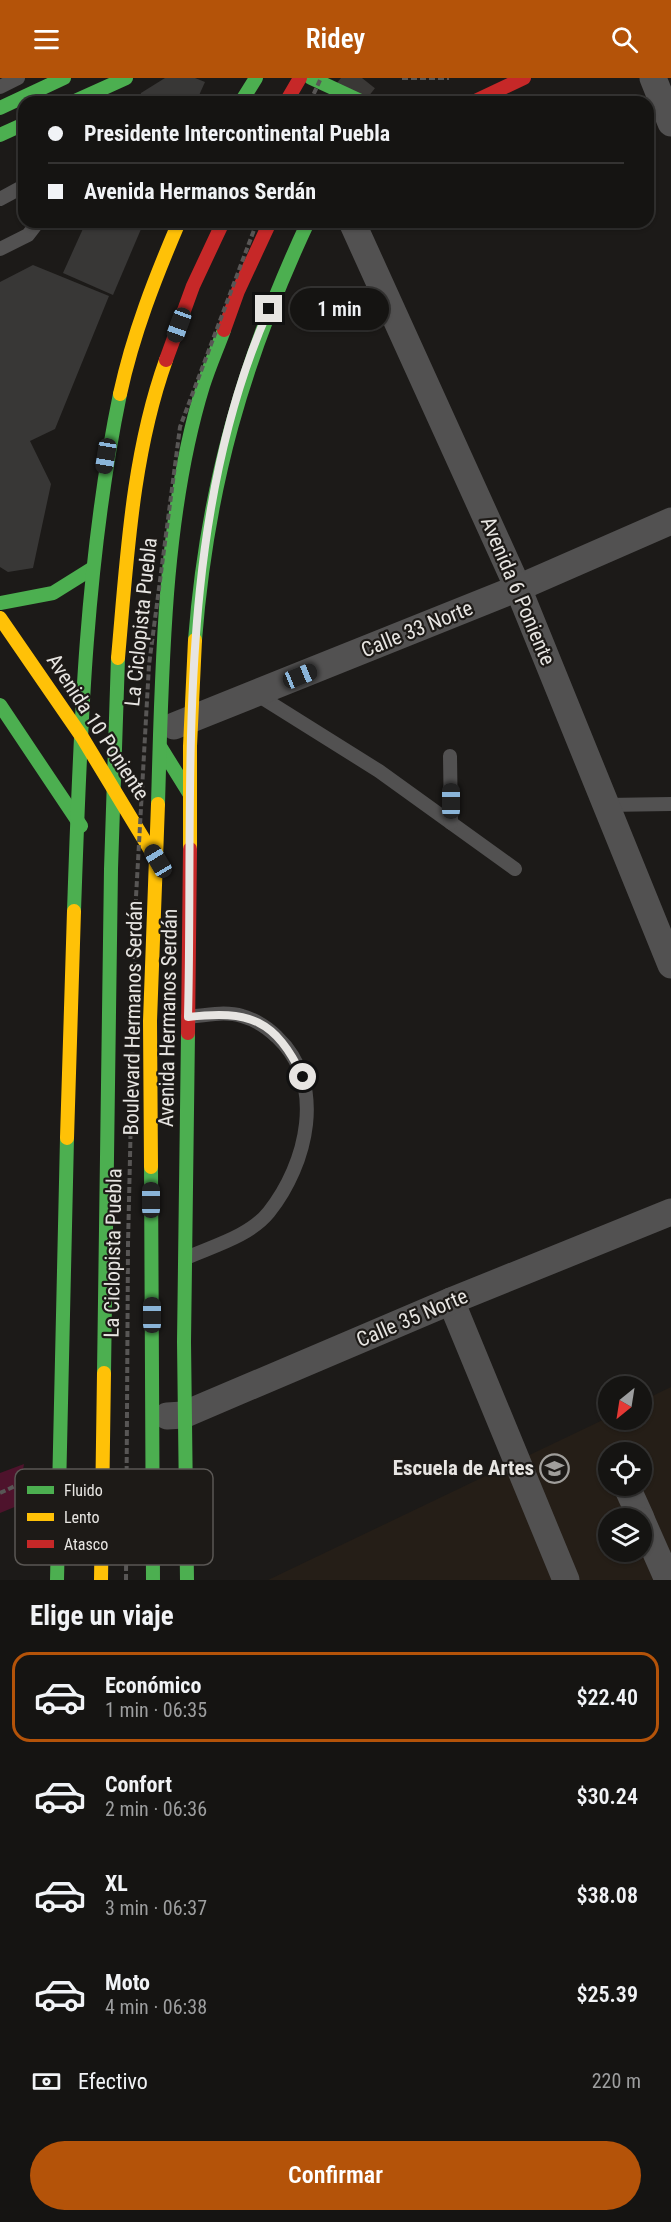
<!DOCTYPE html>
<html lang="es">
<head>
<meta charset="utf-8">
<style>
  :root { --surface:#151412; --page:#1e1d1b; --text:#f1f3f6; --muted:#9d9e9f; --line:#343332; --accent:#b45309 }
  body { margin:0; font-family:"Roboto Condensed",sans-serif; background:var(--page); color:var(--text); height:100vh; display:flex; flex-direction:column; font-size:22px; white-space:nowrap }
  * { box-sizing:border-box; margin:0 }
  p { font-size:20px; color:var(--muted) }
  .icon { flex:none; width:33px; height:33px; fill:none; stroke:currentColor; stroke-width:2; stroke-linecap:round; stroke-linejoin:round }
  .map { position:relative; height:1502px; overflow:hidden }
  .side { display:flex; flex-direction:column; background:var(--surface); flex:1 }
  .side>* { flex:none }
  .guide { position:absolute; left:18px; top:18px; width:636px; height:132px; border-radius:18px; box-shadow:0 2px 4px #0004,0 0 0 2px var(--line); display:grid; align-content:center; height:132px; padding:0 30px; background:var(--surface) }
  .needle { width:39px; rotate:210deg }
  .tools { position:absolute; left:598px; top:1298px; display:grid; gap:12px }
  .tools a { display:grid; place-items:center; width:54px; height:54px; border-radius:50%; background:var(--surface); box-shadow:0 2px 4px #0004,0 0 0 2px var(--line); font-size:30px }
  .end { position:absolute; width:27px; height:27px; margin:-14px; border:8px solid #e7e5e2; background:#111; box-shadow:0 0 0 3px #111 }
  .from { border-radius:50% }
  .bubble { position:absolute; height:42px; border-radius:21px; background:var(--surface); box-shadow:0 2px 4px #0004,0 0 0 2px var(--line); font-size:20px; font-weight:600; line-height:42px; text-align:center }
  .car { position:absolute; width:18px; height:36px; margin:-18px -9px; border-radius:8px; box-shadow:0 0 4px 2px #0007; background:linear-gradient(#222 24%,#8ab4d8 0 40%,#222 0 76%,#8ab4d8 0 86%,#222 0) }
  .guide b { display:flex; align-items:center; gap:21px; height:57px; font-size:22px }
  .guide b+b { border-top:2px solid var(--line) }
  .guide i { width:15px; height:15px; background:var(--text) }
  ul { padding:0; list-style:none }
  li { display:flex; align-items:center; gap:18px; height:90px; margin:0 12px 9px; padding:0 18px; border:3px solid transparent; border-radius:18px }
  li div { flex:1 }
  li b { display:block; font-size:22px }
  li em { font-style:normal; font-weight:600 }
  li.selected { border-color:var(--accent) }
  li>.icon { width:54px; height:54px; stroke-width:1.5 }
  h2 { padding:0 30px; font-size:27px; line-height:72px }
  .pay { display:flex; align-items:center; gap:15px; height:66px; padding:0 30px; font-size:22px }
  .pay p { margin-inline-start:auto }
  .primary-button { display:flex; gap:12px; margin-top:auto; padding:12px 30px }
  .primary-button a { flex:1; height:69px; border-radius:36px; background:var(--accent); color:#fff; font-size:24px; font-weight:600; line-height:69px; text-align:center }
  header { display:flex; justify-content:space-between; align-items:center; height:78px; padding:0 30px; background:var(--accent); color:#fff; font-size:27px; font-weight:600 }
  .map>svg:first-child { display:block }
</style>
</head>
<body>
<header><svg class="icon" aria-label="menu" viewBox="0 0 24 24"><path d="M4 6h16M4 12h16M4 18h16"/></svg>Ridey<svg class="icon" aria-label="search" viewBox="0 0 24 24"><circle cx="10" cy="10" r="6"/><path d="M15 15l6 6"/></svg></header>
<div class="map">
<svg width="671" height="1502" viewBox="0 0 671 1502">
  <rect width="100%" height="100%" fill="#1c1a18"/>
  <path fill="#251e17" fill-rule="evenodd" d="M 671,1309 L 671,1502 L 268,1502 L 609,1339 L 609,1341 L 642,1341 L 642,1323 ZM 609,1374 L 642,1374 L 642,1407 L 609,1407 ZM 609,1440 L 642,1440 L 642,1473 L 609,1473 Z"/>
  <path fill="#4e132c" d="M 24,1386 L 17,1428 L 0,1435 L 0,1395 Z"/>
  <g fill="#383736">
    <path d="M 165,0 L 195,0 L 205,4 L 196,24 L 138,24 L 141,15 Z"/>
    <path d="M 86,144 L 144,144 L 113,217 L 63,195 Z"/>
    <path d="M 33,187 L 109,218 L 55,351 L 30,363 L 51,406 L 33,490 L 8,494 L 0,489 L 0,204 Z"/>
  </g>
  <g fill="none" stroke-linecap="round" stroke-linejoin="round">
    <path stroke="#3a3836" stroke-width="33" stroke-dasharray="33 16" stroke-linecap="butt" d="M 343,24 L 362,0"/>
    <g stroke="#585655" stroke-width="4" stroke-dasharray="6 3" stroke-linecap="butt">
      <path d="M 402,0 L 449,0"/>
      <path d="M 0,1415 L 15,1408"/>
    </g>
    <g stroke="#525151" stroke-width="14">
      <path d="M 0,9 L 18,0"/>
      <path d="M 0,121 L 24,108"/>
      <path d="M 0,171 L 28,157 L 38,144"/>
      <path d="M 256,616 L 379,693 L 515,791"/>
      <path d="M 450,678 L 451,745"/>
      <path d="M 606,727 L 671,726"/>
      <path d="M 186,1180 C 213,1168 250,1158 269,1134 C 307,1086 327,1006 277,959 C 267,949 256,942 242,938 C 226,933 205,937 188,939"/>
    </g>
    <g stroke="#525151" stroke-width="27">
      <path d="M 653,0 L 671,45"/>
      <path d="M 352,144 L 518,510 L 671,887"/>
      <path d="M 174,648 L 518,510 L 671,443"/>
      <path d="M 451,1223 L 566,1502"/>
      <path d="M 167,1338 L 183,1337 L 451,1223 L 671,1134"/>
      <path d="M 626,1407 L 641,1440"/>
      <path d="M 642,1443 L 668,1502"/>
    </g>
    <g stroke="#4caf50" stroke-width="14">
      <path d="M 311,0 L 363,24"/>
      <path d="M 73,24 L 126,0"/>
      <path d="M 241,24 L 256,0"/>
      <path d="M 0,30 L 64,0"/>
      <path d="M 0,57 L 24,46"/>
      <path d="M 0,525 L 53,515 L 93,490"/>
      <path d="M 195,562 C 207,409 243,283 308,144"/>
      <path d="M 0,627 L 81,748"/>
      <path d="M 161,670 L 189,715"/>
      <path d="M 158,726 C 162,592 163,438 203,308 C 209,289 217,271 224,252"/>
      <path d="M 74,833 C 80,661 85,485 120,316"/>
      <path d="M 151,1089 L 153,1502"/>
      <path d="M 104,1295 L 111,791 L 118,580"/>
      <path d="M 152,1417 L 186,1453"/>
      <path d="M 57,1502 L 67,1060"/>
      <path d="M 187,1502 L 184,1264 L 188,955"/>
    </g>
    <g stroke="#ffc107" stroke-width="14">
      <path d="M 120,316 C 133,256 155,200 179,144"/>
      <path d="M 0,540 L 82,659 L 157,783"/>
      <path d="M 118,580 C 127,480 132,377 166,282"/>
      <path d="M 190,771 L 190,668 L 195,562"/>
      <path d="M 67,1060 L 74,833"/>
      <path d="M 151,1089 L 150,943 L 158,726"/>
      <path d="M 101,1502 L 104,1295"/>
    </g>
    <g stroke="#c62828" stroke-width="14">
      <path d="M 286,24 L 300,0"/>
      <path d="M 473,24 L 524,0"/>
      <path d="M 224,252 L 238,213 L 270,144"/>
      <path d="M 166,282 L 193,208 L 223,144"/>
      <path d="M 188,955 L 190,771"/>
    </g>
    <g stroke="#585655" stroke-width="4" stroke-dasharray="6 3" stroke-linecap="butt">
      <path d="M 310,24 L 321,0"/>
      <path d="M 126,1502 L 128,1166 L 136,819 L 149,587 L 180,349 L 257,144"/>
    </g>
  </g>
  <g fill="none" stroke-linecap="round" stroke-linejoin="round">
    <path stroke="#e7e5e2" stroke-width="8" d="M 269,231 C 172,450 194,706 188,939 C 250,932 275,941 303,999"/>
  </g>
  <defs>
    <symbol id="school-ring" viewBox="-11 -11 22 22"><circle r="9.5" fill="#1d1a17" stroke="#a09e9b" stroke-width="1.5"/><path d="M0-5L7-2L0 1L-7-2ZM-4 1L0 2.5L4 1V4Q0 6-4 4Z" fill="#a09e9b"/></symbol>
  </defs>
  <g fill-rule="evenodd">
    <use href="#school-ring" x="538" y="1374" width="33" height="33"/>
  </g>
  <g text-anchor="middle" dominant-baseline="central" stroke-width="4.5" stroke-linejoin="round" paint-order="stroke">
    <g font-size="21" fill="#e7e5e2" stroke="#1d1a17">
      <text transform="translate(518 513) rotate(67)">Avenida 6 Poniente</text>
      <text transform="translate(141 544) rotate(-84)">La Ciclopista Puebla</text>
      <text transform="translate(417 551) rotate(-22)">Calle 33 Norte</text>
      <text transform="translate(98 649) rotate(57)">Avenida 10 Poniente</text>
      <text transform="translate(133 940) rotate(-89)">Boulevard Hermanos Serdán</text>
      <text transform="translate(168 940) rotate(-89)">Avenida Hermanos Serdán</text>
      <text transform="translate(113 1175) rotate(-89)">La Ciclopista Puebla</text>
      <text transform="translate(412 1240) rotate(-23)">Calle 35 Norte</text>
    </g>
    <g font-size="21" font-weight="bold" fill="#e7e5e2" stroke="#1d1a17" text-anchor="end">
      <text x="534" y="1390">Escuela de Artes</text>
    </g>
  </g>
  <rect x="15" y="1391" width="198" height="96" rx="9" fill="#1d1a17" stroke="#5a5754" stroke-width="1.5"/>
  <rect x="27" y="1408" width="27" height="8" fill="#4caf50"/>
  <rect x="27" y="1435" width="27" height="8" fill="#ffc107"/>
  <rect x="27" y="1462" width="27" height="8" fill="#c62828"/>
  <g font-size="16" fill="#e7e5e2">
    <text x="64" y="1418">Fluido</text>
    <text x="64" y="1445">Lento</text>
    <text x="64" y="1472">Atasco</text>
  </g>
</svg>
<div class="tools">
<a><svg class="needle" viewBox="-14 -14 28 28"><path d="M0-13l5 13h-10z" fill="#e53935"/><path d="M0 13l5-13h-10z" fill="#9d9e9f"/></svg></a>
<a><svg class="icon" aria-label="locate" viewBox="0 0 24 24"><circle cx="12" cy="12" r="6"/><path d="M12 2v4M12 18v4M2 12h4M18 12h4"/></svg></a>
<a><svg class="icon" aria-label="layers" viewBox="0 0 24 24"><path d="M12 4l9 5-9 5-9-5zM3 14l9 5 9-5"/></svg></a>
</div>
<i class="end from" style="left:303px;top:999px"></i>
<i class="end" style="left:269px;top:231px"></i>
<div class="bubble" style="left:290px;top:210px;width:99px">1 min</div>
<i class="car" style="left:179px;top:247px;rotate:200deg"></i>
<i class="car" style="left:106px;top:378px;rotate:189deg"></i>
<i class="car" style="left:300px;top:598px;rotate:68deg"></i>
<i class="car" style="left:451px;top:723px;rotate:0deg"></i>
<i class="car" style="left:158px;top:783px;rotate:329deg"></i>
<i class="car" style="left:151px;top:1122px;rotate:0deg"></i>
<i class="car" style="left:152px;top:1237px;rotate:0deg"></i>
<div class="guide">
<b><i class="from"></i>Presidente Intercontinental Puebla</b>
<b><i></i>Avenida Hermanos Serdán</b>
</div>
</div>
<section class="side">
<h2>Elige un viaje</h2>
<ul>
<li class="selected"><svg class="icon" aria-label="car" viewBox="0 0 24 24"><path d="M5 17H2v-5l4-1 3-4h7l3 4 3 1v5h-3M9 17h6M6 11h13"/><circle cx="7" cy="17" r="2"/><circle cx="17" cy="17" r="2"/></svg><div><b>Económico</b><p>1 min · 06:35</p></div><em>$22.40</em></li>
<li><svg class="icon" aria-label="car" viewBox="0 0 24 24"><path d="M5 17H2v-5l4-1 3-4h7l3 4 3 1v5h-3M9 17h6M6 11h13"/><circle cx="7" cy="17" r="2"/><circle cx="17" cy="17" r="2"/></svg><div><b>Confort</b><p>2 min · 06:36</p></div><em>$30.24</em></li>
<li><svg class="icon" aria-label="car" viewBox="0 0 24 24"><path d="M5 17H2v-5l4-1 3-4h7l3 4 3 1v5h-3M9 17h6M6 11h13"/><circle cx="7" cy="17" r="2"/><circle cx="17" cy="17" r="2"/></svg><div><b>XL</b><p>3 min · 06:37</p></div><em>$38.08</em></li>
<li><svg class="icon" aria-label="car" viewBox="0 0 24 24"><path d="M5 17H2v-5l4-1 3-4h7l3 4 3 1v5h-3M9 17h6M6 11h13"/><circle cx="7" cy="17" r="2"/><circle cx="17" cy="17" r="2"/></svg><div><b>Moto</b><p>4 min · 06:38</p></div><em>$25.39</em></li>
</ul>
<div class="pay"><svg class="icon" aria-label="cash" viewBox="0 0 24 24"><path d="M3 7h18v10H3z"/><circle cx="12" cy="12" r="2"/></svg>Efectivo<p>220 m</p></div>
<div class="primary-button"><a>Confirmar</a></div>
</section>
</body>
</html>
